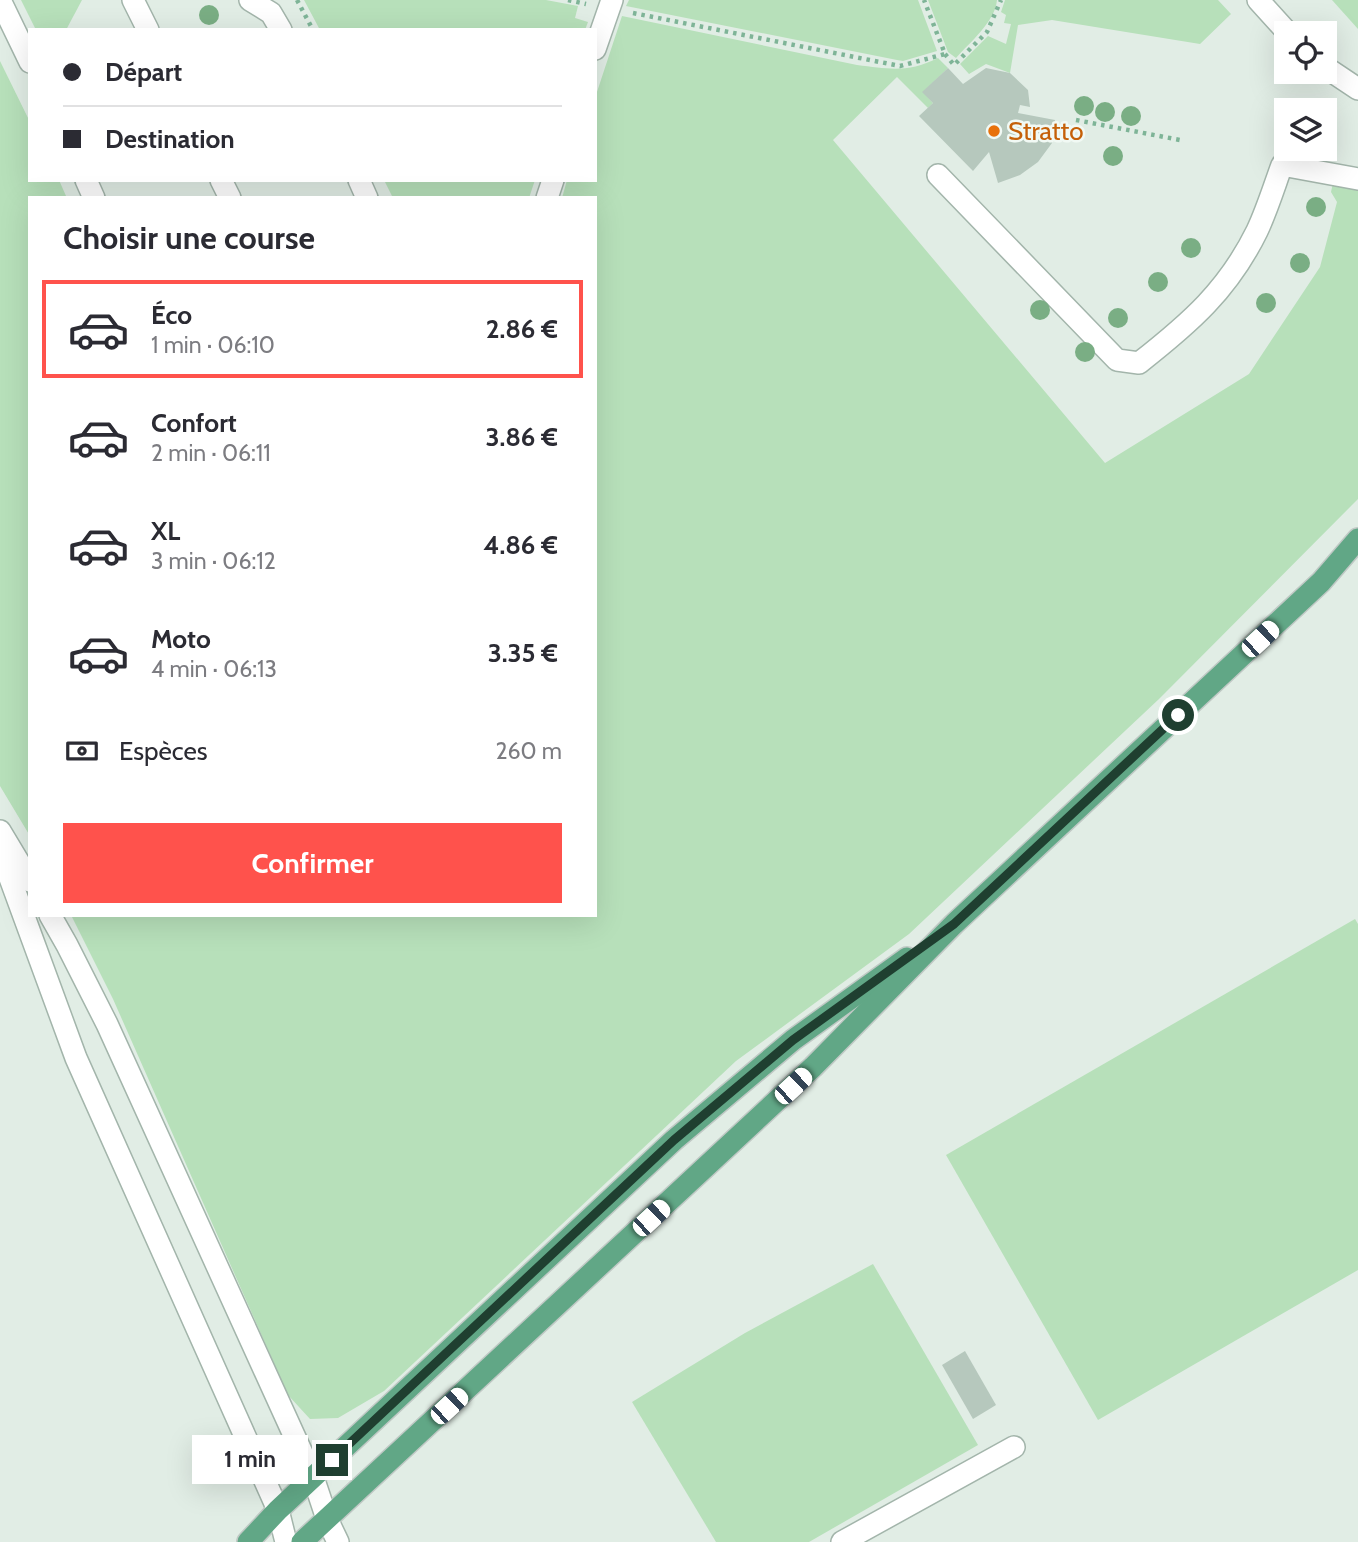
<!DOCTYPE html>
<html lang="fr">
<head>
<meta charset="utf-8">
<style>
  :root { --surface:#fff; --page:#f7f7f7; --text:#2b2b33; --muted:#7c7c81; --line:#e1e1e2; --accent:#ff524c }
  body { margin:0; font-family:Cabin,sans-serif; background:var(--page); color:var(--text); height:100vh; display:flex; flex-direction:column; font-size:26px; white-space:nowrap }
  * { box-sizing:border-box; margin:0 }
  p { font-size:23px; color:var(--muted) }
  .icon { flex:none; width:38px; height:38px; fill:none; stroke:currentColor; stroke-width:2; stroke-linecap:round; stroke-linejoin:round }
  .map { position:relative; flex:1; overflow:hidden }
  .drawer { position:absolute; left:28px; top:196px; width:569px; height:721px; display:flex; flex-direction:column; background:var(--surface); border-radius:0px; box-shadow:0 7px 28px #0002 }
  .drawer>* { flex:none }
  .banner { position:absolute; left:28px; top:28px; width:569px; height:154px; border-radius:0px; box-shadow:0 7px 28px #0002; display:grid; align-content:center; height:154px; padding:0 35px; background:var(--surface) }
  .controls { position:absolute; left:1274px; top:21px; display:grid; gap:14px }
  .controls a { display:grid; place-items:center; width:63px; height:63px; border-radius:0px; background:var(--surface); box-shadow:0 7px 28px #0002; font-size:35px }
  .end { position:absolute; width:32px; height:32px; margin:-16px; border:9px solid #1f3f30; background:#fff; box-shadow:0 0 0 4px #fff }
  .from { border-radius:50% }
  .bubble { position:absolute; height:49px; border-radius:0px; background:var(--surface); box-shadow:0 7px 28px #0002; font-size:23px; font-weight:700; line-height:49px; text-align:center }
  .car { position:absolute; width:21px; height:42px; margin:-21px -10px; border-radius:9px; box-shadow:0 0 5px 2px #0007; background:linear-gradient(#fff 24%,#345 0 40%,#fff 0 76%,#345 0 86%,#fff 0) }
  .banner b { display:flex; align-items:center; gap:24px; height:66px; font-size:26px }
  .banner b+b { border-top:2px solid var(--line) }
  .banner i { width:18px; height:18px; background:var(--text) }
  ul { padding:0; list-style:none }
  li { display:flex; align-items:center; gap:21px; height:98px; margin:0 14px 10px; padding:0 21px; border:4px solid transparent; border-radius:0px }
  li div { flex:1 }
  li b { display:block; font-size:26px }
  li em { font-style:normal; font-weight:700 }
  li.selected { border-color:var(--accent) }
  li>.icon { width:63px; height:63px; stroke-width:1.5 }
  h2 { padding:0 35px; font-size:32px; line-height:84px }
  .pay { display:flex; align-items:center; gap:18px; height:77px; padding:0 35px; font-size:26px }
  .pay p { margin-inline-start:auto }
  .action { display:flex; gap:14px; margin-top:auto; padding:14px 35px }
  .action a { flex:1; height:80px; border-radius:0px; background:var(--accent); color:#fff; font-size:28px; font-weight:700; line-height:80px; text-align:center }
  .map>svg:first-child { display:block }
</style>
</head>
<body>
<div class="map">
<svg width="1358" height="1542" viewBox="0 0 1358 1542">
  <rect width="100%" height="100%" fill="#e1ede5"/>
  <g fill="#b7e0ba">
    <path d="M 21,0 L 82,0 L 66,30 L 36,30 Z"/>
    <path d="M 304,0 L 546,0 L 578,6 L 575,18 L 588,22 L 585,30 L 320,30 Z"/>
    <path d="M 629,0 L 918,0 L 937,51 L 903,61 L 897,60 L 626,6 Z"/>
    <path d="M 928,0 L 997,0 C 995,22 970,42 956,58 L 948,52 Z"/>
    <path d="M 1005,0 L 1218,0 L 1231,14 L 1200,44 L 1052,20 L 1018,25 L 1010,73 L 986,64 L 969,74 L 960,64 L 988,36 L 1006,44 L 1011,24 L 1004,23 L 1006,15 L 1001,12 Z"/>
    <path d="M 1332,0 L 1358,0 L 1358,29 Z"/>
    <path d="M 622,16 L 857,65 C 889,69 908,73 938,58 L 948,68 L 923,92 L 933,103 L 928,108 L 897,77 L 833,140 L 1105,463 L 1249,374 L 1320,267 L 1337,202 L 1331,192 L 1333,183 L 1358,189 L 1358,499 L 1159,699 L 909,934 L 736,1061 L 384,1391 L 338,1418 L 310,1419 L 288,1395 L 113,999 L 71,915 L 595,915 L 595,198 L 562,198 L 567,180 L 595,180 L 595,98 Z"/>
    <path d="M 0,61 L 30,122 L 30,180 L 59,180 L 66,196 L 30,198 L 30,836 L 0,786 Z"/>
    <path d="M 384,180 L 535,180 L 529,198 L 393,198 Z"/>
    <path d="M 1355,919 L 1358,924 L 1358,1270 L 1098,1420 L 946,1155 Z"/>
    <path d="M 873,1264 L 978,1445 L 809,1542 L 716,1542 L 632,1402 L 745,1333 Z"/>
  </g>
  <g fill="#b6c8bd">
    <path d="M 948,68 L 963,84 L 986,68 L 1010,73 L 1028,90 L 1030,107 L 1020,105 L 1018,113 L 1055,120 L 1052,143 L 1038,162 L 1020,175 L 998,183 L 989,152 L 973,171 L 919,116 L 933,103 L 922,92 Z"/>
    <path d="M 965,1351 L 996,1405 L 973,1419 L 942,1365 Z"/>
  </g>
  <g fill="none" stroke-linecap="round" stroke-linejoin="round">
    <defs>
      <g id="minor">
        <path d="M 0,0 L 30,62"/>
        <path d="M 133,0 L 148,30"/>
        <path d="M 250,0 L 271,13 L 281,30"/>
        <path d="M 1258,0 L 1288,33"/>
        <path d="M 595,49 L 612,0"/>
        <path d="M 1325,67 L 1358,89"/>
        <path d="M 938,175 L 1117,360 L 1139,363 C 1190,323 1228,290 1257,231 C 1267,210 1274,187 1282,165 L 1358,179"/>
        <path d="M 86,180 L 94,198"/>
        <path d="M 221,180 L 230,198"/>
        <path d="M 359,180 L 367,198"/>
        <path d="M 547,198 L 553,180"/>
        <path d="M 0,831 L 30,881"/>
        <path d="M 0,851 L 76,1058 L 278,1510 L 286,1542"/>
        <path d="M 50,915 L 67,945 L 107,1024 L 313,1477 L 327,1519 L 338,1542"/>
        <path d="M 842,1542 L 1014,1447"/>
      </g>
      <g id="major">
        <path d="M 248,1542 L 278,1510 L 674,1140 L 793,1040 L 907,958"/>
        <path d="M 302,1542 L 813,1067 L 954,924 L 1321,582 L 1358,539"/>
      </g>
    </defs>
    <use href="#minor" stroke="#a3b5ab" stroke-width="24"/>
    <use href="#major" stroke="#c0c9c5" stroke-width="24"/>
    <g stroke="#7eb497" stroke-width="4.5" stroke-dasharray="3.5 5" stroke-linecap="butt">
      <path d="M 297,0 L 313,30"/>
      <path d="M 568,0 L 586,4"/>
      <path d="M 633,13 L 900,66 L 945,54 L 924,0"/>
      <path d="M 945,54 L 954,65 L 987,32 L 1001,0"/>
      <path d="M 1076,120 L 1180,140"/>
    </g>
    <use href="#minor" stroke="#fff" stroke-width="21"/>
    <use href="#major" stroke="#61a786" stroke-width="21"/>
  </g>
  <g fill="#7aae84">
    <circle cx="209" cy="15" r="10"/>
    <circle cx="1084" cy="106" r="10"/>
    <circle cx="1105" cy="112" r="10"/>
    <circle cx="1131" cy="116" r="10"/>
    <circle cx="1113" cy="156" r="10"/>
    <circle cx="1316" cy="207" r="10"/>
    <circle cx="1191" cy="248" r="10"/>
    <circle cx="1300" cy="263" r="10"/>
    <circle cx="1158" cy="282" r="10"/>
    <circle cx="1266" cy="303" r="10"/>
    <circle cx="1040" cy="310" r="10"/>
    <circle cx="1118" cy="318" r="10"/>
    <circle cx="1085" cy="352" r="10"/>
  </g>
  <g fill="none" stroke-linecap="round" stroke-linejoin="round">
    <path stroke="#1f3f30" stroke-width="9" d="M 332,1460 L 674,1140 L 793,1040 L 954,924 L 1178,715"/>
  </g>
  <circle fill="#e8710a" stroke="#f1f9f4" stroke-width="2.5" cx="994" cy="131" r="7"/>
  <g text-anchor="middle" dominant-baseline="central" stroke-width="5" stroke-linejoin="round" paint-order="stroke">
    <g font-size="26" fill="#c56008" stroke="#f1f9f4" text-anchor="start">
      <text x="1008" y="131">Stratto</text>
    </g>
  </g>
</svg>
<div class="controls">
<a><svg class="icon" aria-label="locate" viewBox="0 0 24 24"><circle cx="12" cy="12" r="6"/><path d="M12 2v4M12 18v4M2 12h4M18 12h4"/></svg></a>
<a><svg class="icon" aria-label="layers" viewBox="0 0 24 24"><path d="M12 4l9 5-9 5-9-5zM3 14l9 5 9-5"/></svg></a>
</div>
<i class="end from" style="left:1178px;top:715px"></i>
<i class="end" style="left:332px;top:1460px"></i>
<div class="bubble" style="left:192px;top:1435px;width:116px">1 min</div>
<i class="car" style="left:1260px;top:639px;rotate:47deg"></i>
<i class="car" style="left:793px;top:1086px;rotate:47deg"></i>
<i class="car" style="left:651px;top:1218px;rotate:47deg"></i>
<i class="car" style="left:449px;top:1406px;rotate:47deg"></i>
<div class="banner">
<b><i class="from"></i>Départ</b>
<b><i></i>Destination</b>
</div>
<section class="drawer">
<h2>Choisir une course</h2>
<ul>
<li class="selected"><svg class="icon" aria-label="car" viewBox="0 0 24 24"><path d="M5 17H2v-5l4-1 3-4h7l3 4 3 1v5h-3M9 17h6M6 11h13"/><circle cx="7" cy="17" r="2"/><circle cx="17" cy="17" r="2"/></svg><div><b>Éco</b><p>1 min · 06:10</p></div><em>2.86 €</em></li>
<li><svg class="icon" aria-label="car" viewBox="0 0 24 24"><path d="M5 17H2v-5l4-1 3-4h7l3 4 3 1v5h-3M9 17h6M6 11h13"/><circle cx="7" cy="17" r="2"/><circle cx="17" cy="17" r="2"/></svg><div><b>Confort</b><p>2 min · 06:11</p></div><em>3.86 €</em></li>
<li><svg class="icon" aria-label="car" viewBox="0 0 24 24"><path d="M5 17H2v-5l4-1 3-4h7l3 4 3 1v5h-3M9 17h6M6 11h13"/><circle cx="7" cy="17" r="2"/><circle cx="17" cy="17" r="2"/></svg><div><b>XL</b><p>3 min · 06:12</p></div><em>4.86 €</em></li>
<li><svg class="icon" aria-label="car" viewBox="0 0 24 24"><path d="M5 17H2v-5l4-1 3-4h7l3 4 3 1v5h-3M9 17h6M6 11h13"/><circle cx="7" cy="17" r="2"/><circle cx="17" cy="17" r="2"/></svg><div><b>Moto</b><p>4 min · 06:13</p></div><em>3.35 €</em></li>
</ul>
<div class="pay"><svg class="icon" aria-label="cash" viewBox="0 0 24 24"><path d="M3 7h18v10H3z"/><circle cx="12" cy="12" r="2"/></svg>Espèces<p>260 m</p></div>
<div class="action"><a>Confirmer</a></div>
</section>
</div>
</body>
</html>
